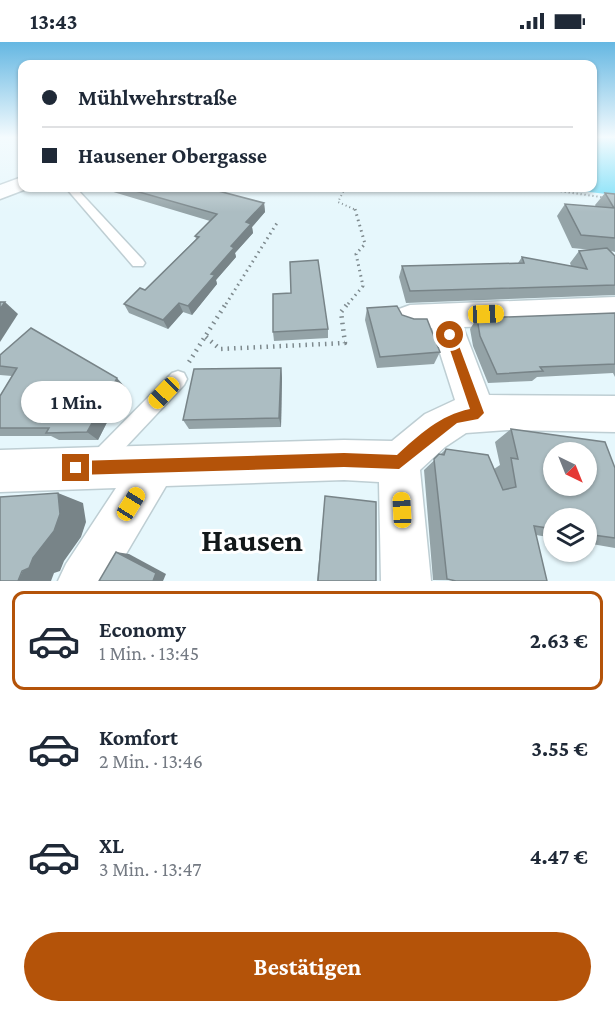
<!DOCTYPE html>
<html lang="de">
<head>
<meta charset="utf-8">
<style>
  :root { --surface:#fff; --page:#f6f6f7; --text:#1f2937; --muted:#747a83; --line:#e0e1e3; --accent:#b45309 }
  body { margin:0; font-family:"Crimson Pro",serif; background:var(--page); color:var(--text); height:100vh; display:flex; flex-direction:column; font-size:22px; white-space:nowrap }
  * { box-sizing:border-box; margin:0 }
  p { font-size:20px; color:var(--muted) }
  .icon { flex:none; width:33px; height:33px; fill:none; stroke:currentColor; stroke-width:2; stroke-linecap:round; stroke-linejoin:round }
  .map { position:relative; height:539px; overflow:hidden }
  .drawer { display:flex; flex-direction:column; background:var(--surface); flex:1 }
  .drawer>* { flex:none }
  .hud { position:absolute; left:18px; top:18px; width:579px; height:132px; border-radius:12px; box-shadow:0 2px 4px #0004; display:grid; align-content:center; height:132px; padding:0 24px; background:var(--surface) }
  .needle { width:39px; rotate:137deg }
  .buttons { position:absolute; left:543px; top:400px; display:grid; gap:12px }
  .buttons a { display:grid; place-items:center; width:54px; height:54px; border-radius:50%; background:var(--surface); box-shadow:0 2px 4px #0004; font-size:30px }
  .end { position:absolute; width:27px; height:27px; margin:-14px; border:8px solid #b45309; background:#fff; box-shadow:0 0 0 3px #fff }
  .from { border-radius:50% }
  .bubble { position:absolute; height:42px; border-radius:21px; background:var(--surface); box-shadow:0 2px 4px #0004; font-size:20px; font-weight:700; line-height:42px; text-align:center }
  .car { position:absolute; width:18px; height:36px; margin:-18px -9px; border-radius:8px; box-shadow:0 0 4px 2px #0007; background:linear-gradient(#f5c518 24%,#345 0 40%,#f5c518 0 76%,#345 0 86%,#f5c518 0) }
  .hud b { display:flex; align-items:center; gap:21px; height:57px; font-size:22px }
  .hud b+b { border-top:2px solid var(--line) }
  .hud i { width:15px; height:15px; background:var(--text) }
  ul { padding:10px 0 0; list-style:none }
  li { display:flex; align-items:center; gap:18px; height:99px; margin:0 12px 9px; padding:0 12px; border:3px solid transparent; border-radius:12px }
  li div { flex:1 }
  li b { display:block; font-size:22px }
  li em { font-style:normal; font-weight:700 }
  li.selected { border-color:var(--accent) }
  li>.icon { width:54px; height:54px; stroke-width:1.5 }
  .primary-button { display:flex; gap:12px; margin-top:auto; padding:12px 24px }
  .primary-button a { flex:1; height:69px; border-radius:36px; background:var(--accent); color:#fff; font-size:24px; font-weight:700; line-height:69px; text-align:center }
  .status { display:flex; justify-content:space-between; align-items:center; height:42px; padding:0 30px; background:var(--surface); direction:ltr }
  .status svg { height:16px; fill:currentColor }
  .map>svg:first-child { display:block }
</style>
</head>
<body>
<div class="status"><b>13:43</b><svg viewBox="0 0 49 12"><path d="M0 12V9h3v3zM5 12V6h3v6zM10 12V3h3v9zM15 12V0h3v12zM26 1h20v11H26zM47 4h2v5h-2z"/></svg></div>
<div class="map">
<svg width="615" height="539" viewBox="0 0 615 539">
  <rect width="100%" height="100%" fill="#e6f7fc"/>
  <path fill="#76ddf7" d="M 593,95 L 615,95 L 615,153 L 555,146 L 592,146 Z"/>
  <g fill="none" stroke-linecap="round" stroke-linejoin="round">
    <defs>
      <g id="service">
        <path d="M 66,146 L 76,146 L 143,218 L 145,221 L 143,224 L 133,224 Z"/>
        <path d="M 178,329 L 184,331 L 187,337 L 184,343 L 106,426 L 99,429 L 92,426 L 89,419 L 92,412 L 172,331 Z"/>
      </g>
      <g id="minor">
        <path d="M 22,135 L 22,146 L 29,146 L 0,157 L 0,143 Z"/>
        <path d="M 615,255 L 615,279 L 463,285 L 489,353 L 615,354 L 615,390 L 507,388 L 466,391 L 445,405 L 420,428 L 431,539 L 381,539 L 379,440 L 344,438 L 166,444 L 110,539 L 58,539 L 66,522 L 116,446 L 0,450 L 0,408 L 344,398 L 392,399 L 425,372 L 455,358 L 432,286 L 410,287 L 399,283 L 395,275 L 399,267 L 410,263 Z"/>
      </g>
    </defs>
    <use href="#service" stroke="#beced3" stroke-width="3"/>
    <use href="#minor" stroke="#beced3" stroke-width="3"/>
    <g stroke="#7e8a8e" stroke-width="2" stroke-dasharray="1 3" stroke-linecap="butt">
      <path d="M 345,146 L 338,160 L 356,168"/>
      <path d="M 537,146 L 615,157"/>
    </g>
    <g stroke="#7e8a8e" stroke-width="3" stroke-dasharray="1.5 4" stroke-linecap="butt">
      <path d="M 226,262 L 277,181"/>
      <path d="M 348,262 L 363,244 L 356,212 L 365,202 L 355,167"/>
    </g>
    <g stroke="#7e8a8e" stroke-width="4.5" stroke-dasharray="1.5 5" stroke-linecap="butt">
      <path d="M 206,295 L 220,307 L 345,301 L 341,270 L 349,260"/>
      <path d="M 189,320 L 227,260"/>
    </g>
    <use href="#service" fill="#fff" fill-rule="evenodd"/>
    <use href="#minor" fill="#fff" fill-rule="evenodd"/>
  </g>
  <g fill="#94a3a7">
    <path d="M 83,146 L 207,146 L 264,161 L 265,170 L 252,185 L 253,191 L 235,211 L 236,215 L 216,238 L 217,242 L 192,273 L 183,270 L 168,287 L 129,271 L 124,262 L 145,248 L 196,197 L 195,194 L 210,179 L 100,146 L 96,149 Z"/>
    <path d="M 605,151 L 615,152 L 615,210 L 611,209 L 615,214 L 615,253 L 406,261 L 399,235 L 402,224 L 518,221 L 522,215 L 571,224 L 570,221 L 579,209 L 593,208 L 572,206 L 557,174 L 565,162 L 596,165 L 595,163 Z"/>
    <path d="M 367,266 L 402,273 L 440,310 L 434,322 L 377,326 L 365,278 Z"/>
    <path d="M 615,271 L 615,335 L 613,331 L 537,335 L 532,339 L 488,341 L 473,304 L 470,287 L 477,276 Z"/>
    <path d="M 328,287 L 328,296 L 274,299 L 273,290 Z"/>
    <path d="M 0,313 L 125,345 L 98,398 L 59,398 L 51,394 L 0,394 L 0,354 L 12,334 L 0,333 Z"/>
    <path d="M 281,326 L 282,336 L 281,385 L 189,387 L 183,378 Z"/>
    <path d="M 511,387 L 615,426 L 615,506 L 586,501 L 586,477 L 554,477 L 554,496 L 536,493 L 547,539 L 433,538 L 424,428 L 446,407 L 494,427 L 500,423 L 495,400 Z"/>
    <path d="M 325,454 L 376,539 L 317,539 Z"/>
  </g>
  <g fill="#788488">
    <path d="M 94,146 L 100,146 L 96,149 Z"/>
    <path d="M 264,161 L 265,170 L 252,185 L 253,191 L 235,211 L 236,215 L 216,238 L 217,242 L 192,273 L 188,264 L 231,204 L 246,180 Z"/>
    <path d="M 5,260 L 18,272 L 0,300 L 0,267 Z"/>
    <path d="M 179,261 L 183,270 L 168,287 L 163,278 Z"/>
    <path d="M 281,326 L 282,336 L 281,385 L 279,376 Z"/>
    <path d="M 117,336 L 125,345 L 98,398 L 87,390 Z"/>
    <path d="M 58,451 L 83,461 L 86,480 L 81,495 L 64,519 L 60,529 L 54,531 L 51,539 L 18,539 Z"/>
    <path d="M 116,510 L 129,512 L 166,532 L 163,539 L 153,539 Z"/>
  </g>
  <g fill="#acbdc2" stroke="#788488" stroke-width="1.5" fill-rule="evenodd">
    <path d="M 125,146 L 207,146 L 264,161 L 246,180 L 251,182 L 231,204 L 234,206 L 211,232 L 215,233 L 188,264 L 179,261 L 163,278 L 124,262 L 140,246 L 145,248 L 199,195 L 195,194 L 217,172 Z"/>
    <path d="M 605,151 L 615,152 L 615,196 L 581,193 L 565,162 L 614,166 Z"/>
    <path d="M 607,206 L 615,214 L 615,243 L 410,249 L 402,224 L 524,221 L 522,215 L 587,227 L 579,209 Z"/>
    <path d="M 318,218 L 328,287 L 273,290 L 273,252 L 291,251 L 290,220 Z"/>
    <path d="M 0,260 L 5,260 L 0,267 Z"/>
    <path d="M 397,264 L 402,273 L 414,277 L 427,277 L 440,310 L 380,315 L 367,266 Z"/>
    <path d="M 615,271 L 615,322 L 540,325 L 543,329 L 497,332 L 480,294 L 477,276 Z"/>
    <path d="M 31,286 L 117,336 L 87,390 L 46,391 L 49,386 L 0,386 L 0,354 L 17,326 L 0,324 L 0,313 Z"/>
    <path d="M 281,326 L 279,376 L 183,378 L 194,327 Z"/>
    <path d="M 511,387 L 605,400 L 615,426 L 615,496 L 586,492 L 586,477 L 554,477 L 554,487 L 534,484 L 547,539 L 456,539 L 447,537 L 434,417 L 439,412 L 444,413 L 446,407 L 488,413 L 503,448 L 516,445 L 511,416 L 518,417 ZM 554,411 L 586,411 L 586,444 L 554,444 Z"/>
    <path d="M 58,451 L 60,472 L 54,489 L 33,516 L 29,526 L 22,529 L 18,539 L 0,539 L 0,455 Z"/>
    <path d="M 325,454 L 376,460 L 376,539 L 318,539 Z"/>
    <path d="M 116,510 L 156,531 L 153,539 L 99,539 Z"/>
  </g>
  <linearGradient id="sky" x2="0" y2="1"><stop stop-color="#65b7e2"/><stop offset="0.56" stop-color="#f4fbfe"/><stop offset="1" stop-color="#f4fbfe" stop-opacity="0"/></linearGradient>
  <rect width="615" height="170" fill="url(#sky)"/>
  <path fill="#b45309" d="M 450,289 L 455,293 L 484,371 L 478,377 L 457,381 L 399,427 L 344,425 L 76,433 L 71,431 L 69,426 L 71,421 L 76,419 L 344,411 L 397,413 C 419,393 440,373 470,367 L 445,293 Z"/>
  <g text-anchor="middle" dominant-baseline="central" stroke-width="6" stroke-linejoin="round" paint-order="stroke">
    <g font-size="32" font-weight="bold" fill="#12181a" stroke="#fff">
      <text x="252" y="498">Hausen</text>
    </g>
  </g>
</svg>
<div class="buttons">
<a><svg class="needle" viewBox="-14 -14 28 28"><path d="M0-13l5 13h-10z" fill="#e53935"/><path d="M0 13l5-13h-10z" fill="#747a83"/></svg></a>
<a><svg class="icon" aria-label="layers" viewBox="0 0 24 24"><path d="M12 4l9 5-9 5-9-5zM3 14l9 5 9-5"/></svg></a>
</div>
<i class="end from" style="left:450px;top:293px"></i>
<i class="end" style="left:76px;top:426px"></i>
<div class="bubble" style="left:21px;top:339px;width:111px">1 Min.</div>
<i class="car" style="left:486px;top:272px;rotate:88deg"></i>
<i class="car" style="left:164px;top:351px;rotate:224deg"></i>
<i class="car" style="left:131px;top:462px;rotate:32deg"></i>
<i class="car" style="left:402px;top:468px;rotate:357deg"></i>
<div class="hud">
<b><i class="from"></i>Mühlwehrstraße</b>
<b><i></i>Hausener Obergasse</b>
</div>
</div>
<section class="drawer">
<ul>
<li class="selected"><svg class="icon" aria-label="car" viewBox="0 0 24 24"><path d="M5 17H2v-5l4-1 3-4h7l3 4 3 1v5h-3M9 17h6M6 11h13"/><circle cx="7" cy="17" r="2"/><circle cx="17" cy="17" r="2"/></svg><div><b>Economy</b><p>1 Min. · 13:45</p></div><em>2.63 €</em></li>
<li><svg class="icon" aria-label="car" viewBox="0 0 24 24"><path d="M5 17H2v-5l4-1 3-4h7l3 4 3 1v5h-3M9 17h6M6 11h13"/><circle cx="7" cy="17" r="2"/><circle cx="17" cy="17" r="2"/></svg><div><b>Komfort</b><p>2 Min. · 13:46</p></div><em>3.55 €</em></li>
<li><svg class="icon" aria-label="car" viewBox="0 0 24 24"><path d="M5 17H2v-5l4-1 3-4h7l3 4 3 1v5h-3M9 17h6M6 11h13"/><circle cx="7" cy="17" r="2"/><circle cx="17" cy="17" r="2"/></svg><div><b>XL</b><p>3 Min. · 13:47</p></div><em>4.47 €</em></li>
</ul>
<div class="primary-button"><a>Bestätigen</a></div>
</section>
</body>
</html>
